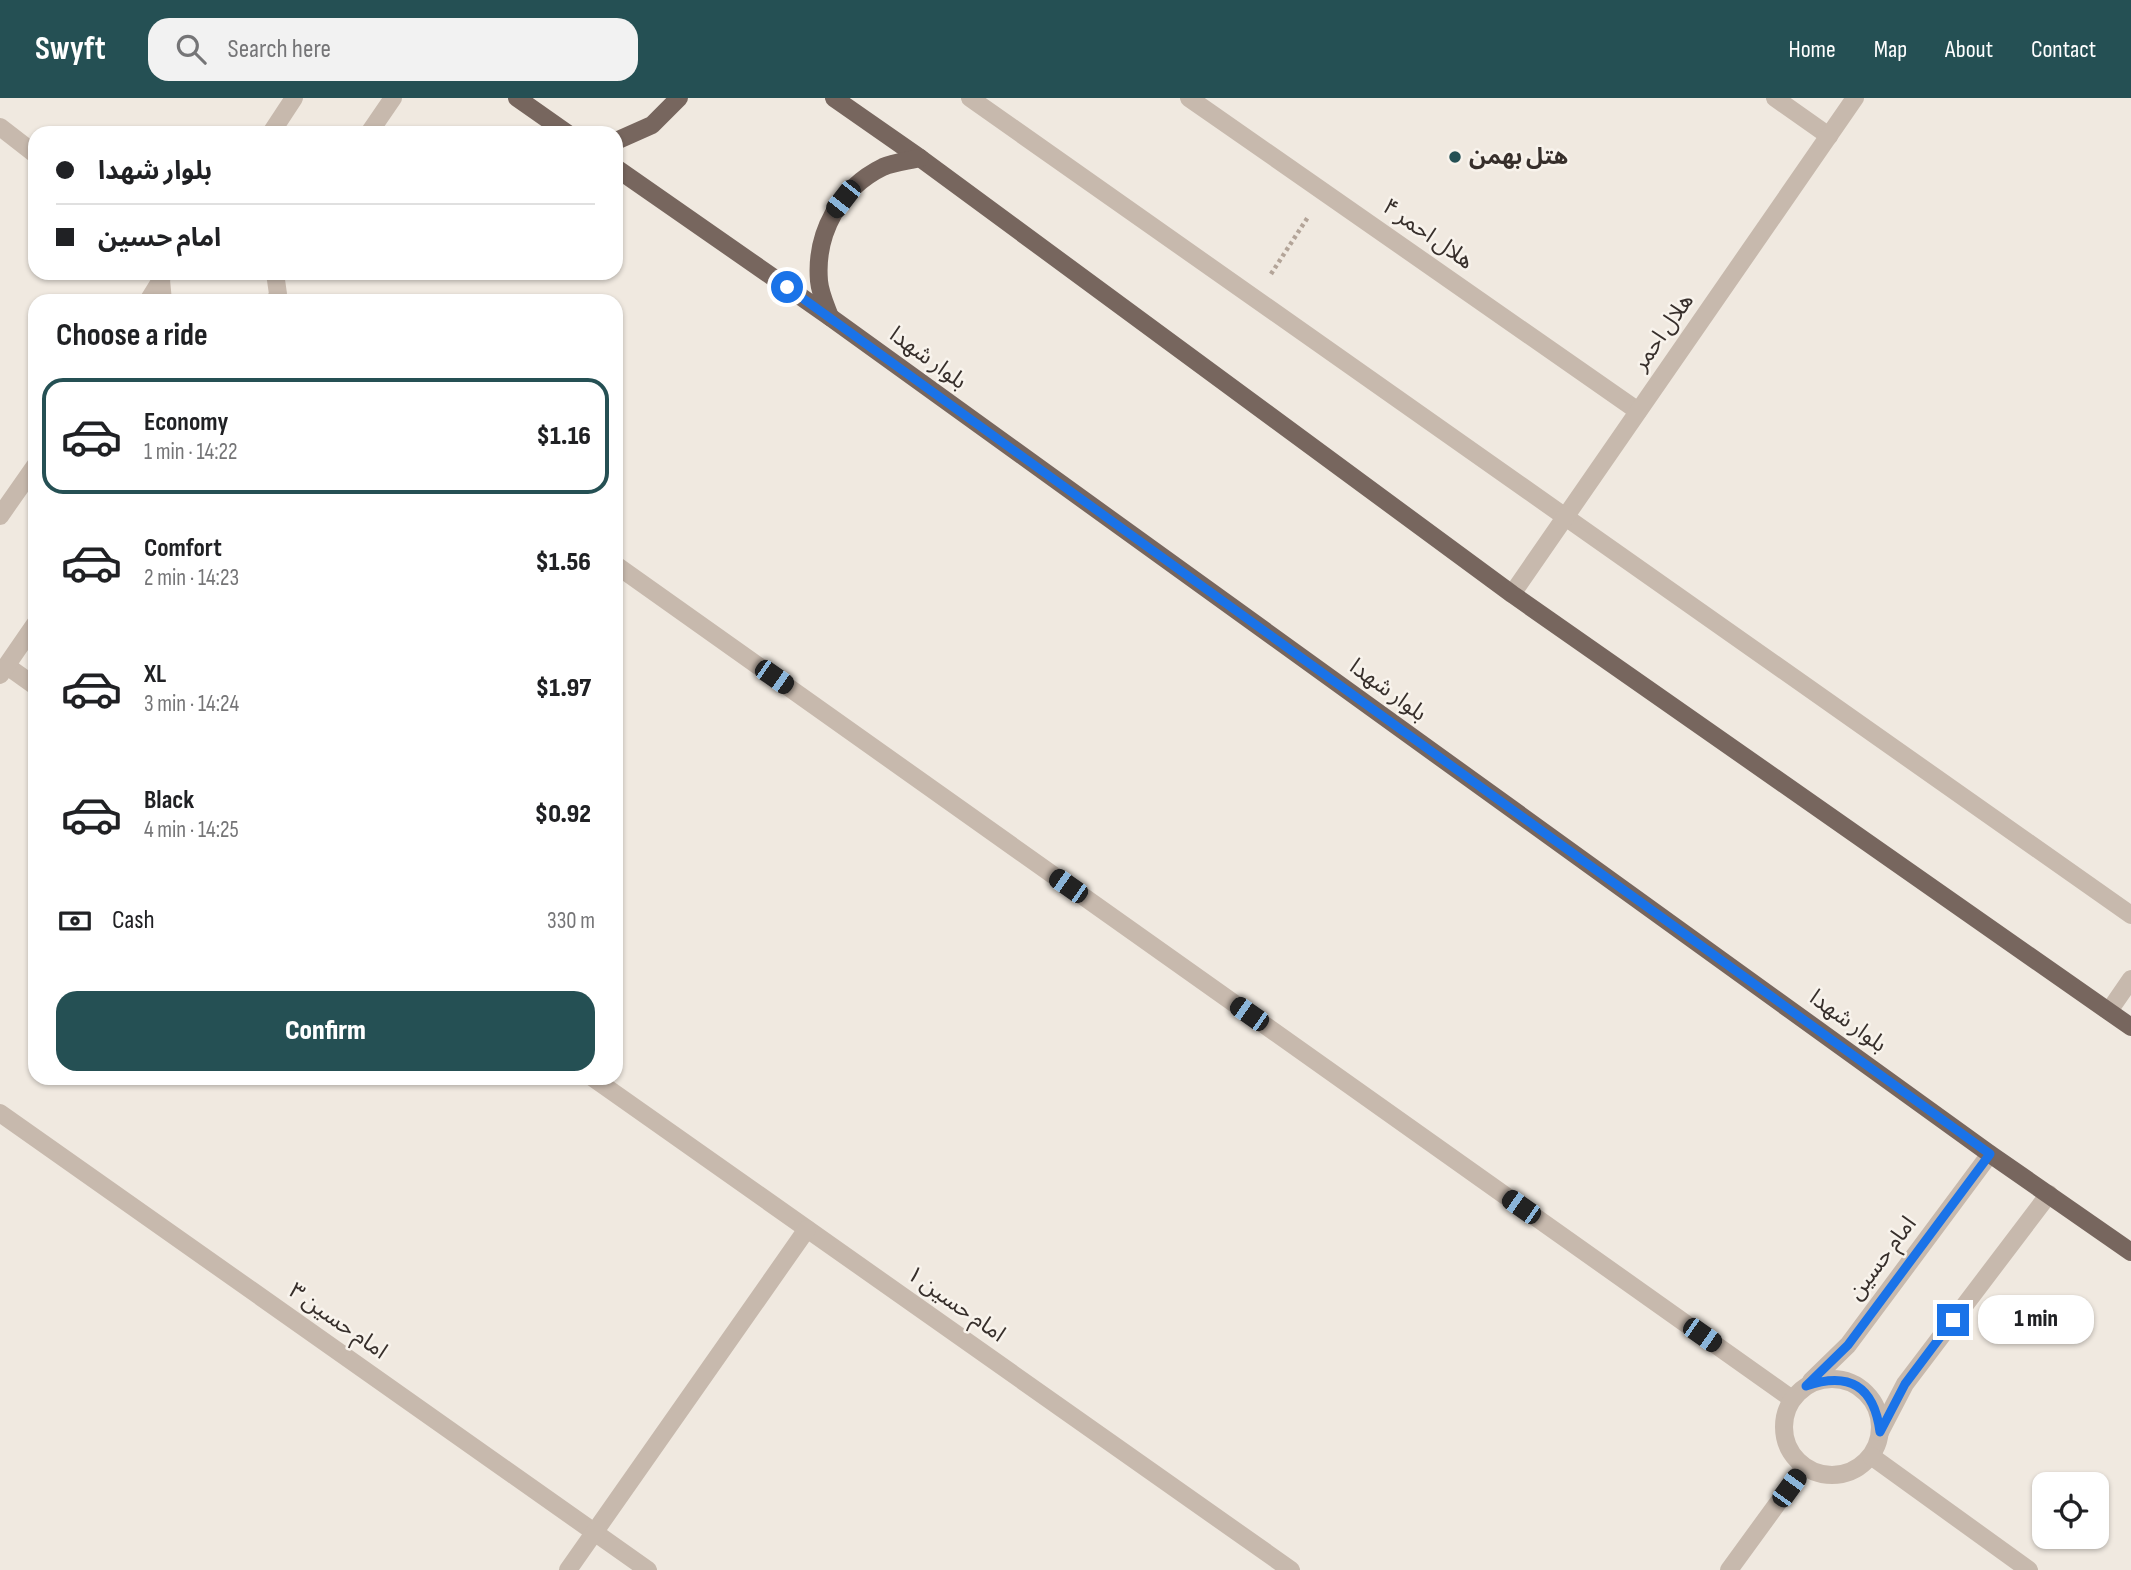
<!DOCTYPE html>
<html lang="en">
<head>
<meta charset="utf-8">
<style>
  :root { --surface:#fff; --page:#f2f2f2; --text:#202124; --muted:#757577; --line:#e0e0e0; --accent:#255054 }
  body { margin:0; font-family:"Sofia Sans Condensed","Noto Sans Arabic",sans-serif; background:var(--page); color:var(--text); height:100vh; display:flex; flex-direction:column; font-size:26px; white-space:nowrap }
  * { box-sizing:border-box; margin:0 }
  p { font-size:23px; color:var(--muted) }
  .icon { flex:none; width:38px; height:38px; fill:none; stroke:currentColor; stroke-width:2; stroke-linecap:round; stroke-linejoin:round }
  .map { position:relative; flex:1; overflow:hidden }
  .drawer { position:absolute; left:28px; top:196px; width:595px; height:791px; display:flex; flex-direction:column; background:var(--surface); border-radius:21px; box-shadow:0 2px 5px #0004 }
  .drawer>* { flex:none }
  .banner { position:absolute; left:28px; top:28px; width:595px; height:154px; border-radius:21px; box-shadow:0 2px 5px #0004; display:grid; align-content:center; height:154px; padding:0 28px; background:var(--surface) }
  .tools { position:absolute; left:2032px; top:1374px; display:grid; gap:14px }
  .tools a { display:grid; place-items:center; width:77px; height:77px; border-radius:14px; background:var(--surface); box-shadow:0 2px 5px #0004; font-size:35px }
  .end { position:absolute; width:32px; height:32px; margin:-16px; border:9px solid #1a73e8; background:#fff; box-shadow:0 0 0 4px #fff }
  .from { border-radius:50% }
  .bubble { position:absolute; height:49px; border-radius:21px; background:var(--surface); box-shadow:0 2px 5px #0004; font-size:23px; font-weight:800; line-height:49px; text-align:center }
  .car { position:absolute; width:21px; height:42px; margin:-21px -10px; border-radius:9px; box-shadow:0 0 5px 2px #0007; background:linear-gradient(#222 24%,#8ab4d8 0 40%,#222 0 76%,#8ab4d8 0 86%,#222 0) }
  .banner b { display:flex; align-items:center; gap:24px; height:66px; font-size:26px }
  .banner b+b { border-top:2px solid var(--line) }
  .banner i { width:18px; height:18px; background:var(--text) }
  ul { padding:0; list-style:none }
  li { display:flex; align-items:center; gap:21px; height:116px; margin:0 14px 10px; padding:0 14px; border:4px solid transparent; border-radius:21px }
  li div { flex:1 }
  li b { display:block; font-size:26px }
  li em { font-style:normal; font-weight:800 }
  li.active { border-color:var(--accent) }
  li>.icon { width:63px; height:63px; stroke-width:1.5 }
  h2 { padding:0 28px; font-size:32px; line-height:84px }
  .pay { display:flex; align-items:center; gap:18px; height:77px; padding:0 28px; font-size:26px }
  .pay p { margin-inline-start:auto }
  .cta { display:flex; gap:14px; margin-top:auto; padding:14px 28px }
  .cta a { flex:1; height:80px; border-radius:21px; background:var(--accent); color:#fff; font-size:28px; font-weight:800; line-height:80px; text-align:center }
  header { display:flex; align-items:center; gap:42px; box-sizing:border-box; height:98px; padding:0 35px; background:var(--accent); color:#fff }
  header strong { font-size:33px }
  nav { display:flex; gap:38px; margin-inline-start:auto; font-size:24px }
  .search { width:490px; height:63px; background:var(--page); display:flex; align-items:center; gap:18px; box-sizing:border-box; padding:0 24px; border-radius:21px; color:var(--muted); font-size:26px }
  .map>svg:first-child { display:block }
</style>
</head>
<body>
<header>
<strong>Swyft</strong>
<div class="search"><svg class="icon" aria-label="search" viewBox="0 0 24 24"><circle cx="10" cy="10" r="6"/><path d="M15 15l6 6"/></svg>Search here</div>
<nav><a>Home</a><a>Map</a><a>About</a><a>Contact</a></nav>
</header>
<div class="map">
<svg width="2131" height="1472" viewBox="0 0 2131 1472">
  <rect width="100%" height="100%" fill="#f0e9e0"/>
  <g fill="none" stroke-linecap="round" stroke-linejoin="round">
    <path stroke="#b3a498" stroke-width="4.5" stroke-dasharray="3.5 3.5" stroke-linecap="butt" d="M 1271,176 L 1308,119"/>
    <g stroke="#c7b9ad" stroke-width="18">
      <path d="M 970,0 L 2131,817"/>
      <path d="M 1189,0 L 1638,313"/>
      <path d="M 1775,0 L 1829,38"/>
      <path d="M 0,29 L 35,56"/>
      <path d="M 271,35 L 294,0"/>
      <path d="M 369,35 L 393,0"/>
      <path d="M 148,203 L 161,182"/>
      <path d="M 163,203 L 161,182 L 163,175"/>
      <path d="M 275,203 L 278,196 L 275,175"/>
      <path d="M 0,418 L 35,368"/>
      <path d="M 616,467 L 1792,1301"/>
      <path d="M 1512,496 L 1855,0"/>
      <path d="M 7,568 L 35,588"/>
      <path d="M 0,577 L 35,526"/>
      <path d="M 2109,913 L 2131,881"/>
      <path d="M 593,980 L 1291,1472"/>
      <path d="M 0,1015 L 648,1472"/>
      <circle cx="1832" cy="1329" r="48"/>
      <path d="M 1811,1283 L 1848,1247 L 1990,1056"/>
      <path d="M 1880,1334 L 1905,1286 L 2049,1096"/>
      <path d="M 1871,1358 L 2029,1472"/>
      <path d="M 568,1472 L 807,1131"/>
      <path d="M 1729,1472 L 1804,1369"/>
    </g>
    <g stroke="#77665e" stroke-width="18">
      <path d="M 517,0 L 567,35"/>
      <path d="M 834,0 L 920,60 L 1512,496 L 2131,929"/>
      <path d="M 616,43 L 652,27 L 679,0"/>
      <path d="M 616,70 L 830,219 L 1990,1056 L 2131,1154"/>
      <path d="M 830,219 C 826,208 820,195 819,183 C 815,135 840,90 883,69 C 894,64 908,63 920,60"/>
    </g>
  </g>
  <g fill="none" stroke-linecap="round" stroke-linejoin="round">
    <path stroke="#1a73e8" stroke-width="9" d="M 787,189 L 1990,1056 L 1848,1247 L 1806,1288 C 1849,1273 1874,1288 1880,1334 L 1905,1286 L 1953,1222"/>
  </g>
  <circle fill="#255054" stroke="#f8f3ec" stroke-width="2.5" cx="1455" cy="59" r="7"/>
  <g text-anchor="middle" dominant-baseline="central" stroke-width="5" stroke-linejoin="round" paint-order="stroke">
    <g font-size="23" font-weight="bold" fill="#372f2b" stroke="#f8f3ec" text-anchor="start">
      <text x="1469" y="59">هتل بهمن</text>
    </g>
    <g font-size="23" fill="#372f2b" stroke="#f8f3ec">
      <text transform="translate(1428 136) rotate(35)">هلال احمر ۴</text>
      <text transform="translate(1663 234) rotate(-55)">هلال احمر</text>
      <text transform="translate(928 260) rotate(36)">بلوار شهدا</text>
      <text transform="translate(1388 592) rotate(36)">بلوار شهدا</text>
      <text transform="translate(1848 923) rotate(36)">بلوار شهدا</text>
      <text transform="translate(1882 1160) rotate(-53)">امام حسین</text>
      <text transform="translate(956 1206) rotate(35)">امام حسین ۱</text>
      <text transform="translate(338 1223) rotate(35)">امام حسین ۳</text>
    </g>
  </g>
</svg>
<div class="tools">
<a><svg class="icon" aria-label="locate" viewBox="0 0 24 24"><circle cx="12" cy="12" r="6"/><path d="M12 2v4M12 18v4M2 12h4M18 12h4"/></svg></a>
</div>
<i class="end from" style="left:787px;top:189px"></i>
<i class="end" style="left:1953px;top:1222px"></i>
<div class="bubble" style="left:1978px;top:1197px;width:116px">1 min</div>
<i class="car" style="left:843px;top:101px;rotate:218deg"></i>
<i class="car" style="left:774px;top:579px;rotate:125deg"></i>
<i class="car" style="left:1068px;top:788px;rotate:305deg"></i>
<i class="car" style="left:1249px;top:916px;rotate:305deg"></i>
<i class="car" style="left:1521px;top:1109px;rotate:305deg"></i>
<i class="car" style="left:1702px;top:1237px;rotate:125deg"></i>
<i class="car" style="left:1789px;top:1390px;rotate:36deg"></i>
<div class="banner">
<b><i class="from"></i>بلوار شهدا</b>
<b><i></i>امام حسین</b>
</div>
<section class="drawer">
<h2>Choose a ride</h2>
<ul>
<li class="active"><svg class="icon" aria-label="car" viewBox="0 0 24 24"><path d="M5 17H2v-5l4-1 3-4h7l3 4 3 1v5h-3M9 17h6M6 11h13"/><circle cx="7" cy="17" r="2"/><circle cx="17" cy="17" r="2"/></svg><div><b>Economy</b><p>1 min · 14:22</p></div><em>$1.16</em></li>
<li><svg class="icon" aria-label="car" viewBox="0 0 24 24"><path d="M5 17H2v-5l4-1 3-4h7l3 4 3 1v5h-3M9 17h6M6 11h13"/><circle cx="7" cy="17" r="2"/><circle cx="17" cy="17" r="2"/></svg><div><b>Comfort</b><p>2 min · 14:23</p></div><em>$1.56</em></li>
<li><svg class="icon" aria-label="car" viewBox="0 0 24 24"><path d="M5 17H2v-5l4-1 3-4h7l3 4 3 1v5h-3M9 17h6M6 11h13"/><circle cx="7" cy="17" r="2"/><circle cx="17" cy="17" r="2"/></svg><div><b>XL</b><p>3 min · 14:24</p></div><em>$1.97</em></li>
<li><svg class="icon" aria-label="car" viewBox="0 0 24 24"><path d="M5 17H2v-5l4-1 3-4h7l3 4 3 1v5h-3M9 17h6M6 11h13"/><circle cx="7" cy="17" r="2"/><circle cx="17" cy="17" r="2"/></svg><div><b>Black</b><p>4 min · 14:25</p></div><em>$0.92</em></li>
</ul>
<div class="pay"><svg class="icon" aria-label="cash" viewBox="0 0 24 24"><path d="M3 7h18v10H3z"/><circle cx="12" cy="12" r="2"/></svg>Cash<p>330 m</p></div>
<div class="cta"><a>Confirm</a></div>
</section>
</div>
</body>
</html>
